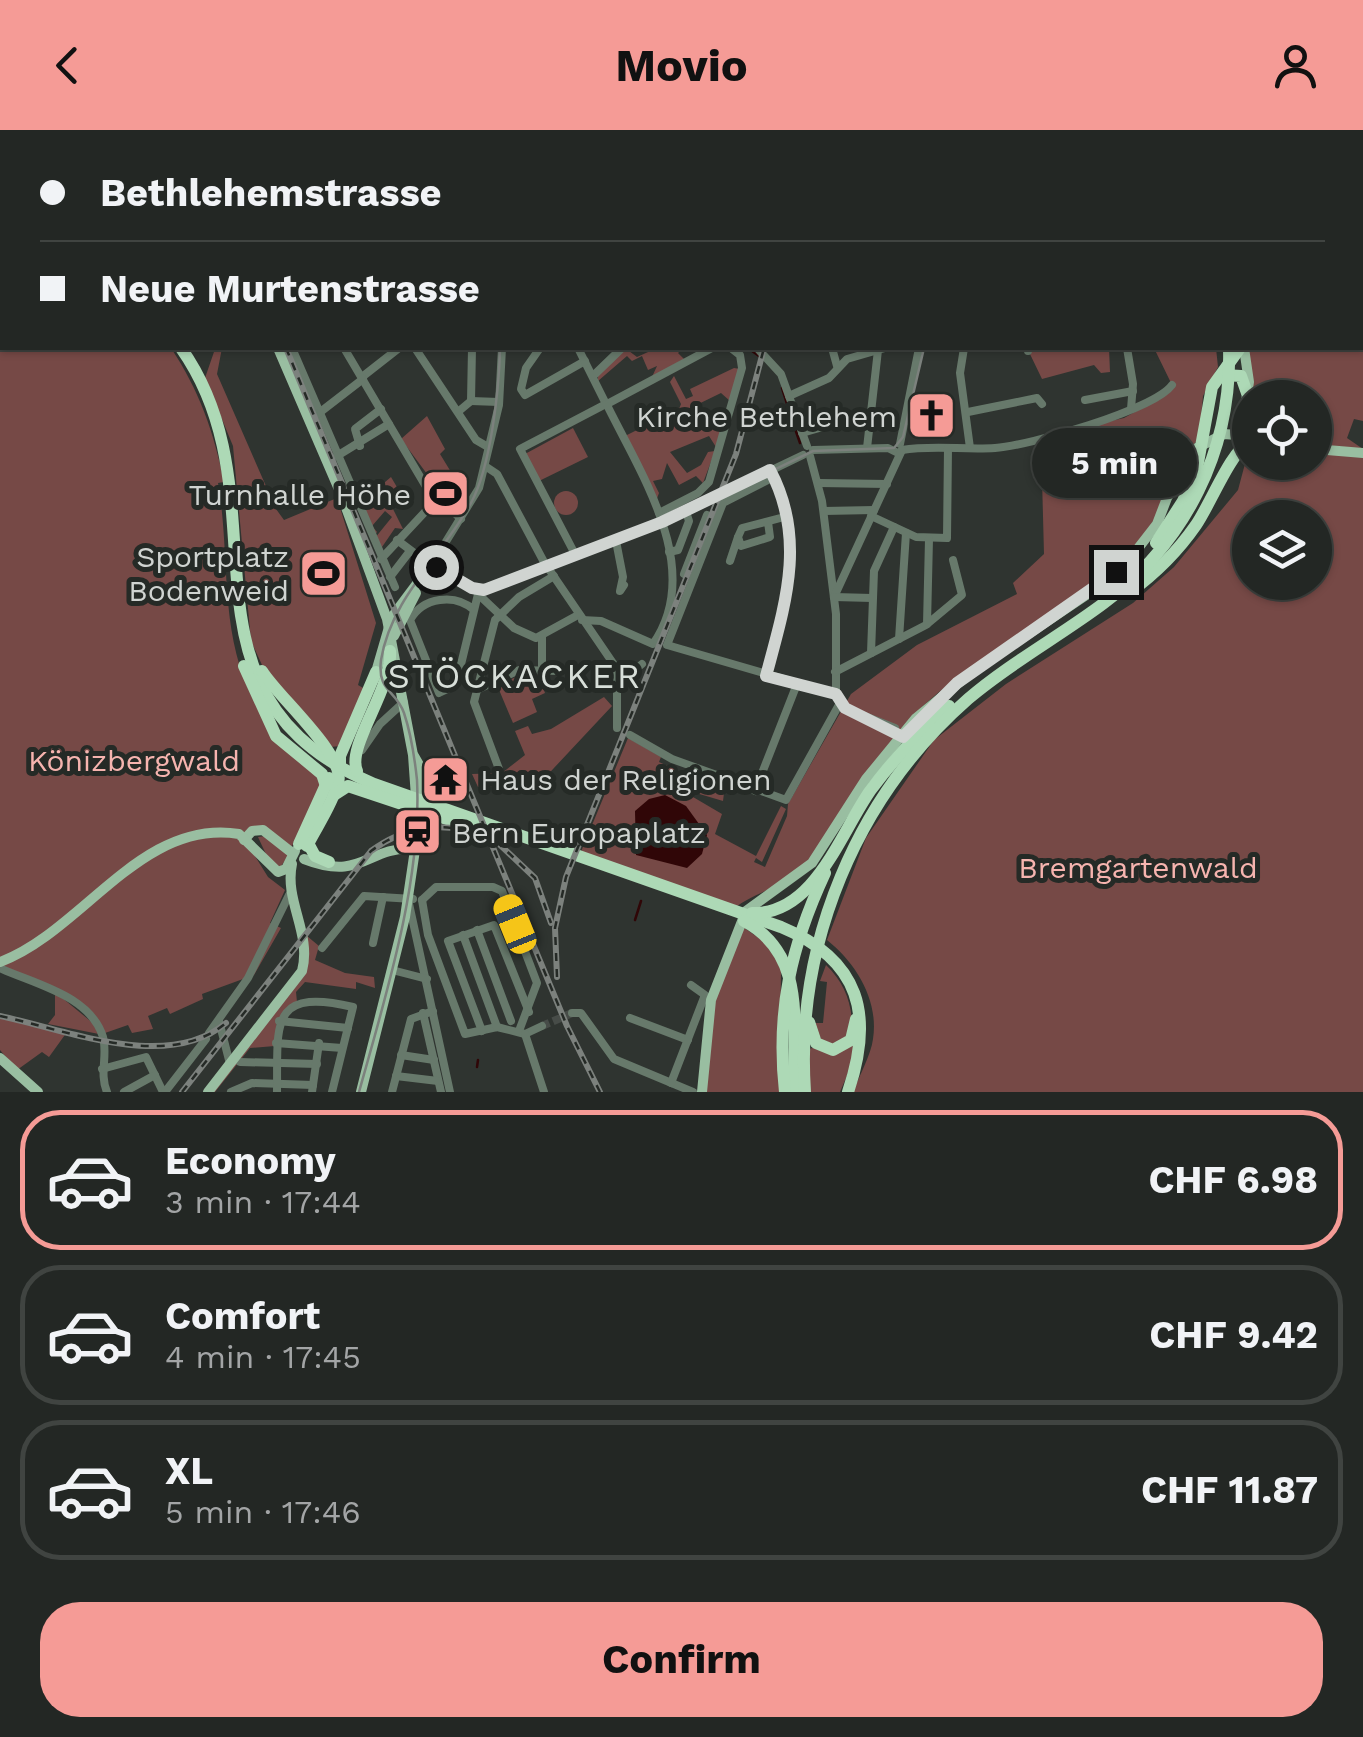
<!DOCTYPE html>
<html lang="en">
<head>
<meta charset="utf-8">
<style>
  :root { --surface:#232724; --page:#2b2f2c; --text:#f1f3f6; --muted:#a3a5a6; --line:#404441; --accent:#f59b96 }
  body { margin:0; font-family:"Work Sans",sans-serif; background:var(--page); color:var(--text); height:100vh; display:flex; flex-direction:column; font-size:38px; white-space:nowrap }
  * { box-sizing:border-box; margin:0 }
  p { font-size:32px; color:var(--muted) }
  .icon { flex:none; width:55px; height:55px; fill:none; stroke:currentColor; stroke-width:2; stroke-linecap:round; stroke-linejoin:round }
  .map { position:relative; height:962px; overflow:hidden }
  .details { display:flex; flex-direction:column; background:var(--surface); flex:1 }
  .details>* { flex:none }
  .banner { position:absolute; left:0px; top:0px; width:1365px; height:220px; box-shadow:0 2px 8px #0004,0 0 0 2px var(--line); display:grid; align-content:center; height:220px; padding:0 40px; background:var(--surface) }
  .buttons { position:absolute; left:1232px; top:250px; display:grid; gap:20px }
  .buttons a { display:grid; place-items:center; width:100px; height:100px; border-radius:50%; background:var(--surface); box-shadow:0 2px 8px #0004,0 0 0 2px var(--line); font-size:50px }
  .end { position:absolute; width:45px; height:45px; margin:-22px; border:12px solid #d0d4d1; background:#111; box-shadow:0 0 0 5px #111 }
  .from { border-radius:50% }
  .bubble { position:absolute; height:70px; border-radius:35px; background:var(--surface); box-shadow:0 2px 8px #0004,0 0 0 2px var(--line); font-size:32px; font-weight:700; line-height:70px; text-align:center }
  .car { position:absolute; width:30px; height:60px; margin:-30px -15px; border-radius:12px; box-shadow:0 0 8px 2px #0007; background:linear-gradient(#f5c518 24%,#345 0 40%,#f5c518 0 76%,#345 0 86%,#f5c518 0) }
  .banner b { display:flex; align-items:center; gap:35px; height:95px; font-size:38px }
  .banner b+b { border-top:2px solid var(--line) }
  .banner i { width:25px; height:25px; background:var(--text) }
  ul { padding:18px 0 0; list-style:none }
  li { display:flex; align-items:center; gap:30px; height:140px; margin:0 20px 15px; padding:0 20px; border:5px solid var(--line); border-radius:40px }
  li div { flex:1 }
  li b { display:block; font-size:38px }
  li em { font-style:normal; font-weight:700 }
  li.on { border-color:var(--accent) }
  li>.icon { width:90px; height:90px; stroke-width:1.5 }
  .action { display:flex; gap:20px; margin-top:auto; padding:20px 40px }
  .action a { flex:1; height:115px; border-radius:40px; background:var(--accent); color:#111; font-size:40px; font-weight:700; line-height:115px; text-align:center }
  header { display:flex; justify-content:space-between; align-items:center; height:130px; padding:0 40px; background:var(--accent); color:#111; font-size:45px; font-weight:700 }
  .map>svg:first-child { display:block }
</style>
</head>
<body>
<header><svg class="icon" aria-label="back" viewBox="0 0 24 24"><path d="M15 5l-7 7 7 7"/></svg>Movio<svg class="icon" aria-label="person" viewBox="0 0 24 24"><circle cx="12" cy="8" r="4"/><path d="M4 21q1-7 8-7t8 7"/></svg></header>
<div class="map">
<svg width="1363" height="962" viewBox="0 0 1363 962">
  <rect width="100%" height="100%" fill="#2f3430"/>
  <g fill="#764946" fill-rule="evenodd">
    <path d="M 0,0 L 43,2 L 2,2 L 2,218 L 171,218 C 199,260 214,302 224,352 L 218,353 C 231,427 218,501 254,571 C 271,602 306,622 322,654 L 291,718 L 265,698 L 248,700 L 253,723 L 268,747 L 285,760 L 270,793 L 281,798 L 254,845 L 202,864 L 203,869 L 170,884 L 167,878 L 148,886 L 153,899 L 132,903 L 128,895 L 105,903 L 69,866 L 0,836 Z"/>
    <path d="M 1145,0 L 1363,0 L 1363,185 L 1362,2 Z"/>
    <path d="M 1363,216 L 1363,291 L 1354,289 L 1347,308 L 1363,319 L 1315,314 L 1315,268 L 1253,267 L 1248,218 Z"/>
    <path d="M 222,218 L 217,244 L 276,379 L 284,390 L 337,368 L 376,493 L 358,555 L 365,559 L 340,616 L 331,617 L 262,535 L 251,511 L 233,316 L 205,248 L 215,219 Z"/>
    <path d="M 625,218 L 637,227 L 657,218 L 670,221 L 683,218 L 678,223 L 684,229 L 652,247 L 657,236 L 648,240 L 642,226 L 632,231 L 627,226 L 598,251 L 598,245 Z"/>
    <path d="M 1060,218 L 1109,218 L 1110,242 L 1101,243 L 1094,235 L 1042,249 L 1029,222 Z"/>
    <path d="M 1154,218 L 1216,218 L 1218,237 L 1203,266 L 1199,309 L 1182,326 L 1202,311 L 1172,345 L 1159,350 L 1166,365 C 1124,474 993,504 916,583 C 871,628 849,686 809,732 C 789,756 754,762 735,778 L 578,729 L 628,608 L 661,627 L 659,632 L 700,651 L 703,646 L 725,655 L 723,671 L 696,663 L 696,659 L 693,667 L 722,684 L 715,704 L 756,726 L 781,676 L 786,679 L 762,732 L 756,728 L 754,732 L 765,737 L 787,686 L 788,674 L 851,564 L 917,515 L 1017,464 L 1013,453 L 1044,424 L 1041,310 L 1066,304 L 1089,313 L 1097,294 L 1124,288 L 1169,263 L 1173,257 Z"/>
    <path d="M 734,238 L 740,239 L 730,271 L 721,263 L 682,282 L 677,298 L 728,278 L 716,317 L 709,306 L 670,322 L 687,343 L 701,335 L 708,322 L 715,321 L 703,353 L 696,346 L 679,355 L 667,333 L 662,349 L 653,351 L 659,363 L 656,371 L 625,306 L 679,279 L 681,274 L 670,252 L 674,246 L 686,269 L 693,266 L 690,259 Z"/>
    <path d="M 427,286 L 445,319 L 440,324 L 451,342 L 433,352 L 401,309 Z"/>
    <path d="M 573,298 L 588,327 L 539,351 L 525,324 Z"/>
    <path d="M 1250,315 L 1250,332 L 1315,332 L 1315,322 L 1363,327 L 1363,962 L 853,962 C 859,946 871,925 873,909 C 879,870 856,833 827,810 L 866,708 L 934,610 L 1006,554 L 1133,473 L 1174,437 L 1238,360 ZM 1250,388 L 1315,388 L 1315,452 L 1250,452 Z"/>
    <path d="M 391,347 L 404,369 L 400,377 L 392,364 L 388,369 L 403,399 L 395,398 L 382,417 L 383,424 L 375,408 L 392,387 L 385,381 L 372,396 L 377,402 L 374,406 L 359,374 Z"/>
    <circle cx="566" cy="373" r="12"/>
    <path d="M 538,544 L 545,563 L 532,569 L 537,582 L 513,593 L 497,555 L 521,545 L 526,556 L 525,550 Z"/>
    <path d="M 604,567 L 612,576 L 539,654 L 478,657 L 472,644 L 502,643 L 525,625 L 515,601 L 528,596 L 532,604 L 551,599 Z"/>
    <path d="M 265,706 L 289,725 L 279,739 L 271,735 L 258,707 Z"/>
    <path d="M 743,797 L 763,811 L 781,836 L 780,962 L 706,962 L 713,872 Z"/>
    <path d="M 307,806 L 319,816 L 315,830 L 345,843 L 374,847 L 375,858 L 356,852 L 356,859 L 305,852 L 296,862 L 297,872 L 277,891 L 275,916 L 250,918 L 215,962 L 208,962 L 299,847 Z"/>
    <path d="M 826,835 C 844,852 853,874 852,900 L 837,916 L 823,913 L 813,893 L 823,893 L 827,852 L 820,851 Z"/>
    <path d="M 55,862 L 94,894 L 99,904 L 48,894 L 55,885 Z"/>
    <path d="M 0,888 L 67,902 L 49,927 L 42,922 L 17,940 L 0,920 Z"/>
    <path d="M 855,905 L 852,934 L 840,962 L 810,962 L 809,919 Z"/>
  </g>
  <path fill="#300607" d="M 665,665 L 686,676 L 707,705 L 702,724 L 687,738 L 636,725 L 635,681 L 649,669 Z"/>
  <g fill="none" stroke-linecap="round" stroke-linejoin="round">
    <g stroke="#300607" stroke-width="2.5">
      <path d="M 748,218 L 759,226"/>
      <path d="M 782,258 L 789,280"/>
      <path d="M 790,285 L 791,287"/>
      <path d="M 792,290 L 800,313"/>
      <path d="M 635,790 L 641,771"/>
      <path d="M 477,937 L 478,930"/>
    </g>
    <path stroke="#474c48" stroke-width="8" stroke-dasharray="8 4" stroke-linecap="butt" d="M 542,896 L 572,883"/>
    <g stroke="#67796b" stroke-width="8">
      <path d="M 213,0 L 214,2"/>
      <path d="M 262,0 L 263,2"/>
      <path d="M 450,0 L 452,2"/>
      <path d="M 575,0 L 577,2"/>
      <path d="M 646,0 L 647,2"/>
      <path d="M 681,0 L 683,2"/>
      <path d="M 322,2 L 324,0"/>
      <path d="M 522,2 L 524,0"/>
      <path d="M 616,2 L 619,0"/>
      <path d="M 723,2 L 726,0"/>
      <path d="M 794,2 L 797,0"/>
      <path d="M 865,2 L 867,0"/>
      <path d="M 1003,2 L 1003,0"/>
      <path d="M 1038,2 L 1040,0"/>
      <path d="M 292,218 L 395,457"/>
      <path d="M 344,218 L 425,355 L 461,389"/>
      <path d="M 415,218 L 476,310 L 488,317"/>
      <path d="M 502,218 L 499,275 L 479,358 L 434,431 L 475,459 L 492,458 L 668,390 L 803,325"/>
      <path d="M 540,218 L 526,238 L 521,259 L 525,265 L 585,231"/>
      <path d="M 578,218 L 605,272"/>
      <path d="M 757,218 L 781,244 L 807,316"/>
      <path d="M 832,218 L 837,236"/>
      <path d="M 964,218 L 960,243 L 970,318"/>
      <path d="M 1028,218 L 1028,221"/>
      <path d="M 1127,218 L 1133,254 L 1131,279"/>
      <path d="M 593,246 L 622,218"/>
      <path d="M 362,247 L 399,218"/>
      <path d="M 789,266 L 829,248 L 847,229 L 885,218"/>
      <path d="M 1085,270 L 1133,261"/>
      <path d="M 471,271 L 499,272"/>
      <path d="M 609,273 L 712,218"/>
      <path d="M 459,281 L 471,271 L 472,218"/>
      <path d="M 968,282 L 1037,268 L 1042,274"/>
      <path d="M 319,283 L 363,249"/>
      <path d="M 1073,302 L 1155,352"/>
      <path d="M 802,303 L 868,284"/>
      <path d="M 900,314 L 919,218"/>
      <path d="M 360,316 L 355,299 L 381,279"/>
      <path d="M 867,318 L 878,220"/>
      <path d="M 813,320 L 888,318 L 898,323"/>
      <path d="M 902,320 C 932,315 964,320 995,318 C 1028,316 1154,280 1172,255"/>
      <path d="M 337,326 L 389,294"/>
      <path d="M 810,326 L 822,371 L 836,484 L 836,564 L 847,579 L 895,598"/>
      <path d="M 485,336 L 497,344 L 544,432 L 617,539 L 617,598"/>
      <path d="M 774,347 L 723,373 L 667,515 L 836,564"/>
      <path d="M 819,353 L 887,354"/>
      <path d="M 824,381 L 874,380"/>
      <path d="M 659,383 L 698,363 L 709,352 L 742,238 L 740,225 L 731,218"/>
      <path d="M 871,386 L 916,407 L 947,408 L 948,318"/>
      <path d="M 768,392 L 770,407 L 741,416 L 738,407 L 742,398 L 788,386"/>
      <path d="M 397,410 L 429,434"/>
      <path d="M 616,411 L 623,447 L 620,461 L 624,455"/>
      <path d="M 669,422 L 678,420 L 689,391 L 686,382"/>
      <path d="M 576,426 L 520,319 L 604,275"/>
      <path d="M 381,429 L 437,369"/>
      <path d="M 730,431 L 738,407"/>
      <path d="M 684,444 L 707,385"/>
      <path d="M 390,447 L 410,421"/>
      <path d="M 478,464 L 514,498 L 536,508 L 578,485"/>
      <path d="M 834,467 L 902,320"/>
      <path d="M 834,467 L 872,468"/>
      <path d="M 474,480 C 455,463 423,467 410,490 L 439,563 L 456,555 L 479,460"/>
      <path d="M 582,490 L 601,491 L 653,514 C 705,440 641,344 608,277"/>
      <path d="M 927,494 L 929,409"/>
      <path d="M 542,507 L 542,538"/>
      <path d="M 899,509 L 906,403"/>
      <path d="M 871,523 L 874,441 L 894,397"/>
      <path d="M 835,542 L 926,495 L 962,465 L 953,430"/>
      <path d="M 765,546 C 784,479 808,413 774,347"/>
      <path d="M 620,552 L 642,534"/>
      <path d="M 479,559 L 519,540 L 559,541"/>
      <path d="M 630,605 L 672,629 L 786,670 L 840,573"/>
      <path d="M 362,620 L 380,594 L 404,572"/>
      <path d="M 499,639 L 474,572 L 495,490 L 519,467 L 554,446"/>
      <path d="M 755,661 L 797,554"/>
      <path d="M 408,769 L 450,962"/>
      <path d="M 422,770 L 436,757 L 493,757 L 502,761 L 537,853 L 519,901"/>
      <path d="M 422,770 L 428,805 L 465,904 L 497,897 L 525,904 L 542,896"/>
      <path d="M 477,800 L 511,891"/>
      <path d="M 463,805 L 497,897"/>
      <path d="M 373,813 L 383,767"/>
      <path d="M 322,818 L 364,766 L 413,769"/>
      <path d="M 0,838 C 34,854 90,865 103,907 C 108,926 99,943 107,962"/>
      <path d="M 392,840 L 427,849"/>
      <path d="M 423,883 L 441,962"/>
      <path d="M 572,883 L 581,883 L 614,929 L 693,962"/>
      <path d="M 630,888 L 688,910"/>
      <path d="M 219,891 L 230,934"/>
      <path d="M 279,891 L 348,898"/>
      <path d="M 482,901 L 448,811 L 494,795 L 529,882"/>
      <path d="M 209,903 L 248,848 L 289,765"/>
      <path d="M 525,904 L 544,962"/>
      <path d="M 276,913 L 342,918"/>
      <path d="M 401,925 L 434,930"/>
      <path d="M 240,932 L 317,934"/>
      <path d="M 102,939 L 146,927 L 163,962"/>
      <path d="M 396,946 L 438,951"/>
      <path d="M 671,953 L 705,865 L 691,855"/>
      <path d="M 124,962 L 155,945"/>
      <path d="M 165,962 L 206,909"/>
      <path d="M 231,962 L 252,953 L 313,955"/>
      <path d="M 277,962 C 278,896 268,857 353,877 L 332,962"/>
      <path d="M 312,962 L 319,913"/>
      <path d="M 392,962 L 411,889 L 433,881"/>
    </g>
    <g stroke="#99bea1" stroke-width="10">
      <path d="M 157,0 L 159,2"/>
      <path d="M 1139,0 L 1141,2"/>
      <path d="M 278,218 L 341,364 L 387,489 L 413,625 L 418,695"/>
      <path d="M 1240,307 L 1249,252 L 1244,218"/>
      <path d="M 1315,319 L 1363,323"/>
      <path d="M 1155,352 L 1166,357 L 1169,365"/>
      <path d="M 429,445 L 434,437 L 444,438"/>
      <path d="M 394,506 L 416,463"/>
      <path d="M 374,549 L 392,487 L 434,431"/>
      <path d="M 414,626 L 422,640 L 423,676"/>
      <path d="M 244,710 L 252,701 L 263,700 L 291,722"/>
      <path d="M 304,729 C 363,752 367,716 413,719"/>
      <path d="M 0,832 C 83,801 141,688 239,704 L 278,742 L 286,739 L 295,721"/>
      <path d="M 0,928 L 38,962"/>
      <path d="M 208,962 L 302,841 C 312,803 284,771 292,734"/>
      <path d="M 361,962 L 405,787 L 419,693"/>
      <path d="M 702,962 L 711,870 L 746,781 L 812,733 L 866,649 L 916,588 L 972,542 L 1095,459 L 1129,430 L 1157,394 L 1177,342 L 1193,320 L 1224,304 L 1250,306"/>
    </g>
    <g stroke="#add9b6" stroke-width="12">
      <path d="M 53,0 L 53,2"/>
      <path d="M 1114,0 L 1117,2"/>
      <path d="M 181,218 C 290,372 159,562 374,654 L 781,797 C 861,830 874,886 848,962"/>
      <path d="M 1224,245 L 1241,246 L 1247,263"/>
      <path d="M 1156,413 L 1183,371 L 1197,338 L 1212,257 L 1240,218"/>
      <path d="M 1130,462 C 1156,443 1178,421 1196,395 C 1210,375 1231,321 1250,311"/>
      <path d="M 244,536 L 276,606 L 322,644 L 325,653"/>
      <path d="M 262,541 C 277,566 347,626 338,653 C 332,675 317,696 307,716"/>
      <path d="M 340,636 L 340,626 L 376,542"/>
      <path d="M 357,641 C 346,616 393,558 390,521"/>
      <path d="M 334,665 L 348,656 L 474,698"/>
      <path d="M 308,713 L 315,726 L 329,732"/>
      <path d="M 299,714 L 329,648"/>
      <path d="M 752,783 C 814,785 840,704 870,661 C 893,630 920,601 949,576"/>
      <path d="M 744,791 C 810,826 791,900 795,962"/>
      <path d="M 809,892 L 816,913 L 833,920 L 851,910 L 856,889"/>
      <path d="M 785,962 C 776,881 791,816 825,743"/>
      <path d="M 805,962 C 795,814 856,667 968,569 C 1010,533 1060,506 1104,473 C 1186,412 1232,320 1229,218"/>
    </g>
    <g stroke="#7c817d" stroke-width="2.5">
      <path d="M 452,0 L 454,2"/>
      <path d="M 1007,2 L 1008,0"/>
      <path d="M 436,423 L 440,437 L 470,459 L 483,461 L 662,394 L 813,321 L 894,318 L 903,307 L 924,218"/>
      <path d="M 359,962 C 386,865 422,751 417,650 C 415,631 410,601 404,583 C 396,560 377,562 381,530 C 391,468 442,426 471,373 C 491,336 499,260 500,218"/>
    </g>
    <defs>
      <g id="rail">
        <path d="M 196,0 L 197,2"/>
        <path d="M 802,2 L 802,0"/>
        <path d="M 286,218 L 567,896 L 600,962"/>
        <path d="M 496,711 L 535,748 L 551,793"/>
        <path d="M 557,847 L 555,798 L 566,747 L 736,324 L 764,218"/>
        <path d="M 0,886 C 67,900 167,942 226,893"/>
        <path d="M 182,962 L 371,721 C 403,697 441,691 479,704"/>
      </g>
    </defs>
    <use href="#rail" stroke="#7c817d" stroke-width="6"/>
    <use href="#rail" stroke="#252a26" stroke-width="2.5" stroke-dasharray="8" stroke-linecap="butt"/>
  </g>
  <g fill="none" stroke-linecap="round" stroke-linejoin="round">
    <path stroke="#d0d4d1" stroke-width="12" d="M 436,437 L 472,458 L 484,460 L 662,392 L 770,340 C 807,409 785,475 766,546 L 836,564 L 845,578 L 903,607 L 957,553 L 1116,442"/>
  </g>
  <defs>
    <symbol id="church-square" viewBox="-11 -11 22 22"><rect x="-9" y="-9" width="18" height="18" rx="4" fill="#f59b96" stroke="#252a26"/><path d="M-1.2-6h2.4v3.5h3.3v2.4h-3.3V6h-2.4V-.1h-3.3v-2.4h3.3Z" fill="#111"/></symbol>
    <symbol id="stadium-square" viewBox="-11 -11 22 22"><rect x="-9" y="-9" width="18" height="18" rx="4" fill="#f59b96" stroke="#252a26"/><path d="M0-5a6.5 5 0 1 0 0 10a6.5 5 0 1 0 0-10ZM-3.5-1.8h7v3.6h-7Z" fill="#111"/></symbol>
    <symbol id="temple-square" viewBox="-11 -11 22 22"><rect x="-9" y="-9" width="18" height="18" rx="4" fill="#f59b96" stroke="#252a26"/><path d="M0-6L5-2H3V0L6.5 2.5H4V6H1.5V3h-3V6H-4V2.5H-6.5L-3 0V-2H-5Z" fill="#111"/></symbol>
    <symbol id="station-square" viewBox="-11 -11 22 22"><rect x="-9" y="-9" width="18" height="18" rx="4" fill="#f59b96" stroke="#252a26"/><path d="M-3-6H3Q5-6 5-4V2Q5 4 3 4L4.5 6H3L1.5 4h-3L-3 6H-4.5L-3 4Q-5 4-5 2V-4Q-5-6-3-6ZM-3.5-4v3h7v-3ZM-3.5 1v1.5H-2V1ZM2 1v1.5H3.5V1Z" fill="#111"/></symbol>
  </defs>
  <g fill-rule="evenodd">
    <use href="#church-square" x="904" y="258" width="55" height="55"/>
    <use href="#stadium-square" x="418" y="336" width="55" height="55"/>
    <use href="#stadium-square" x="296" y="416" width="55" height="55"/>
    <use href="#temple-square" x="418" y="622" width="55" height="55"/>
    <use href="#station-square" x="390" y="674" width="55" height="55"/>
  </g>
  <g text-anchor="middle" dominant-baseline="central" stroke-width="10" stroke-linejoin="round" paint-order="stroke">
    <g font-size="30" fill="#d0d4d1" stroke="#252a26" text-anchor="end">
      <text x="897" y="286">Kirche Bethlehem</text>
      <text x="411" y="364">Turnhalle Höhe</text>
      <text x="289" y="426">Sportplatz<tspan x="289" dy="34">Bodenweid</tspan></text>
      <text x="480" y="649" text-anchor="start">Haus der Religionen</text>
      <text x="452" y="702" text-anchor="start">Bern Europaplatz</text>
    </g>
    <g font-size="30" fill="#f6b4af" stroke="#252a26">
      <text x="134" y="630">Könizbergwald</text>
      <text x="1138" y="737">Bremgartenwald</text>
    </g>
    <g font-size="35" letter-spacing="2.5" fill="#d8dfd9" stroke="#252a26">
      <text x="515" y="546">STÖCKACKER</text>
    </g>
  </g>
</svg>
<div class="buttons">
<a><svg class="icon" aria-label="locate" viewBox="0 0 24 24"><circle cx="12" cy="12" r="6"/><path d="M12 2v4M12 18v4M2 12h4M18 12h4"/></svg></a>
<a><svg class="icon" aria-label="layers" viewBox="0 0 24 24"><path d="M12 4l9 5-9 5-9-5zM3 14l9 5 9-5"/></svg></a>
</div>
<i class="end from" style="left:436px;top:437px"></i>
<i class="end" style="left:1116px;top:442px"></i>
<div class="bubble" style="left:1032px;top:298px;width:165px">5 min</div>
<i class="car" style="left:515px;top:794px;rotate:338deg"></i>
<div class="banner">
<b><i class="from"></i>Bethlehemstrasse</b>
<b><i></i>Neue Murtenstrasse</b>
</div>
</div>
<section class="details">
<ul>
<li class="on"><svg class="icon" aria-label="car" viewBox="0 0 24 24"><path d="M5 17H2v-5l4-1 3-4h7l3 4 3 1v5h-3M9 17h6M6 11h13"/><circle cx="7" cy="17" r="2"/><circle cx="17" cy="17" r="2"/></svg><div><b>Economy</b><p>3 min · 17:44</p></div><em>CHF 6.98</em></li>
<li><svg class="icon" aria-label="car" viewBox="0 0 24 24"><path d="M5 17H2v-5l4-1 3-4h7l3 4 3 1v5h-3M9 17h6M6 11h13"/><circle cx="7" cy="17" r="2"/><circle cx="17" cy="17" r="2"/></svg><div><b>Comfort</b><p>4 min · 17:45</p></div><em>CHF 9.42</em></li>
<li><svg class="icon" aria-label="car" viewBox="0 0 24 24"><path d="M5 17H2v-5l4-1 3-4h7l3 4 3 1v5h-3M9 17h6M6 11h13"/><circle cx="7" cy="17" r="2"/><circle cx="17" cy="17" r="2"/></svg><div><b>XL</b><p>5 min · 17:46</p></div><em>CHF 11.87</em></li>
</ul>
<div class="action"><a>Confirm</a></div>
</section>
</body>
</html>
